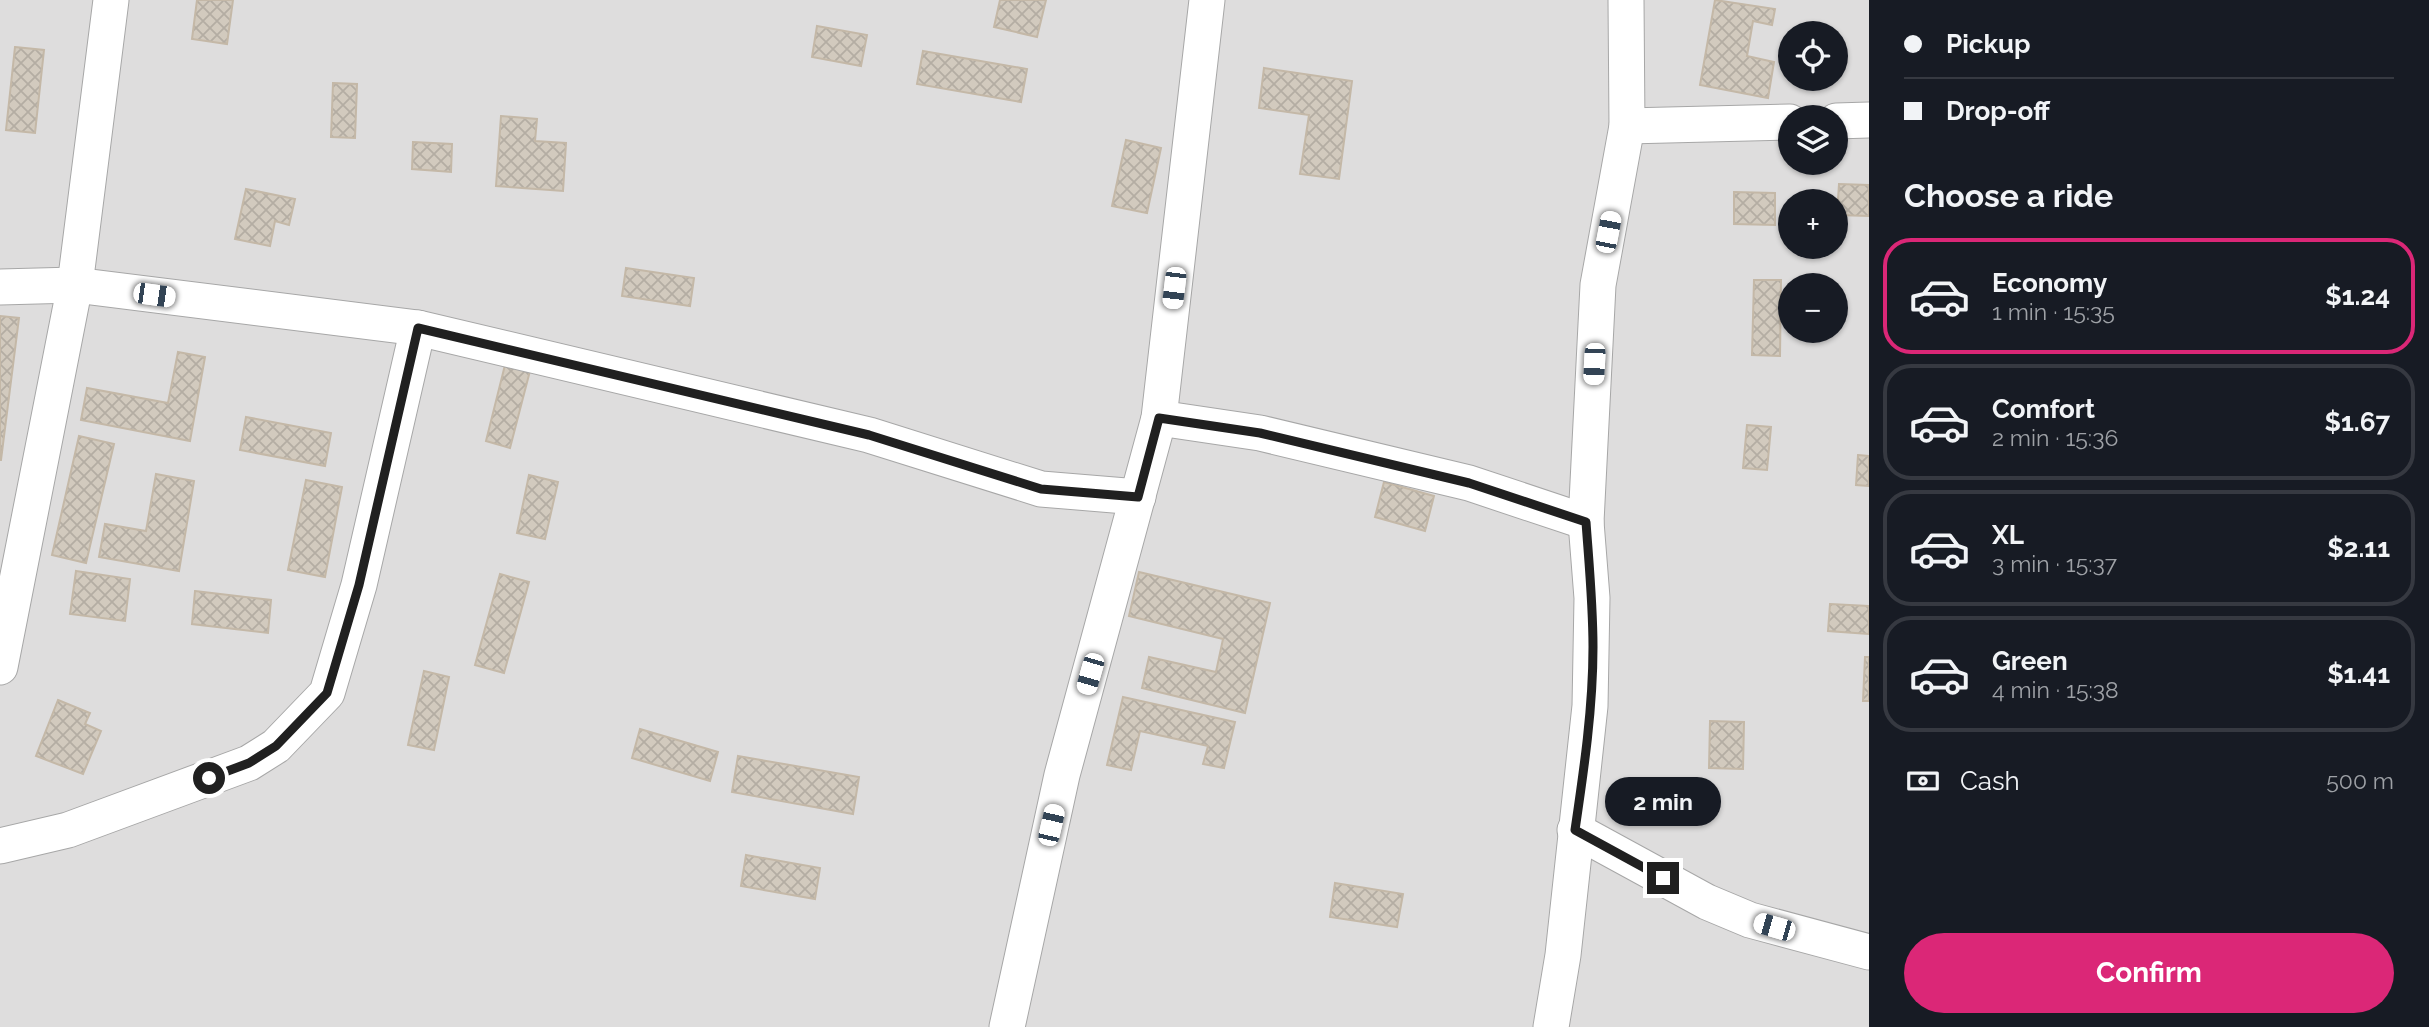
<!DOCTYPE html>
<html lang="en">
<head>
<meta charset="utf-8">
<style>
  :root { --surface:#171b24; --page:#20242c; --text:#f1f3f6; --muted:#9ea1a6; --line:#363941; --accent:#db2777 }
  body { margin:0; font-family:Raleway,sans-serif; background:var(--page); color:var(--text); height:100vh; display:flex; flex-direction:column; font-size:26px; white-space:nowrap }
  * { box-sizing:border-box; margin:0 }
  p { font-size:23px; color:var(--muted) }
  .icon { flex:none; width:38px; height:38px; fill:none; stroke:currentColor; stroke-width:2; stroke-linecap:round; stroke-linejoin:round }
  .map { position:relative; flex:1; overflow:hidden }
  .sheet { display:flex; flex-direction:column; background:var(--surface); width:560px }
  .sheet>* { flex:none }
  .top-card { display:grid; align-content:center; height:154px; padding:0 35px; background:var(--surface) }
  .buttons { position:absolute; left:1778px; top:21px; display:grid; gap:14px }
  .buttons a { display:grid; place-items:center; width:70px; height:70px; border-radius:50%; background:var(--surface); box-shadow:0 2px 5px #0004; font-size:35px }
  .end { position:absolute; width:32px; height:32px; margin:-16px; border:9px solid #202020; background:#fff; box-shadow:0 0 0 4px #fff }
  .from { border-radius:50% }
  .bubble { position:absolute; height:49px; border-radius:24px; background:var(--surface); box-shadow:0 2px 5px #0004; font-size:23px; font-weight:700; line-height:49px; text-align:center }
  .car { position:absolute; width:21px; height:42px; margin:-21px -10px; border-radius:9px; box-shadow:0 0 5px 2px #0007; background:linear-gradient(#fff 24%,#345 0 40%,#fff 0 76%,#345 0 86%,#fff 0) }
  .top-card b { display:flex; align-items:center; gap:24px; height:66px; font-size:26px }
  .top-card b+b { border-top:2px solid var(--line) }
  .top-card i { width:18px; height:18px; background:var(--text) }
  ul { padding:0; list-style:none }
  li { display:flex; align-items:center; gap:21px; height:116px; margin:0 14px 10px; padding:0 21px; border:4px solid var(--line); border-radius:28px }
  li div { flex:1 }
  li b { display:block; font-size:26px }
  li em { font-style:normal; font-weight:700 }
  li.current { border-color:var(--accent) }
  li>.icon { width:63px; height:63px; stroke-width:1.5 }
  h2 { padding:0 35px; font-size:32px; line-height:84px }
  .pay { display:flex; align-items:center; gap:18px; height:77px; padding:0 35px; font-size:26px }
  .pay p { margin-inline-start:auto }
  .action { display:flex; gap:14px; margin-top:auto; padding:14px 35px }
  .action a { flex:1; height:80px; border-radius:42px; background:var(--accent); color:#fff; font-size:28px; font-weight:700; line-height:80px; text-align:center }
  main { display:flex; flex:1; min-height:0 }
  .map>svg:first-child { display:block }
</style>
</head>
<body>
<main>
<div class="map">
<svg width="1869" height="1027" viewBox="0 0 1869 1027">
  <defs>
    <pattern id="building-cross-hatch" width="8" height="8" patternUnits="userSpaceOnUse" patternTransform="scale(1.75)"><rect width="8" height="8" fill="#d2cabe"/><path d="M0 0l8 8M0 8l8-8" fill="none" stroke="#b4ada3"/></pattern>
  </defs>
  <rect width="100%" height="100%" fill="#f1efe6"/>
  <path fill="#dedddd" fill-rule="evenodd" d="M 0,0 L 1869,0 L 1869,1027 L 0,1027 ZM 1790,33 L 1836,33 L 1836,79 L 1790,79 ZM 1790,117 L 1836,117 L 1836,163 L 1790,163 ZM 1790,201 L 1836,201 L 1836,247 L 1790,247 ZM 1790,285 L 1836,285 L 1836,331 L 1790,331 Z"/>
  <g fill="url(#building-cross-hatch)" stroke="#c4b8a7" stroke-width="2">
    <path d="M 197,0 L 233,0 L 227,44 L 192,39 Z"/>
    <path d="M 1000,0 L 1046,0 L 1037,37 L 994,27 Z"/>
    <path d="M 1715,0 L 1775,9 L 1772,25 L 1753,21 L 1747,56 L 1774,62 L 1768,98 L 1700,85 Z"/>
    <path d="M 817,26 L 867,35 L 861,66 L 812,57 Z"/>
    <path d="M 15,47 L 44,50 L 35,133 L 6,130 Z"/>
    <path d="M 923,51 L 1027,69 L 1021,102 L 917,84 Z"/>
    <path d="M 1264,68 L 1352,81 L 1339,179 L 1300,174 L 1309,115 L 1259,108 Z"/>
    <path d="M 333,83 L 357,84 L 355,138 L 331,137 Z"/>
    <path d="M 501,116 L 537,119 L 535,141 L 566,143 L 563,191 L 496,186 Z"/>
    <path d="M 1126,140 L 1161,148 L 1147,213 L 1112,206 Z"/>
    <path d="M 413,142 L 452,144 L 451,172 L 412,169 Z"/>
    <path d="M 1839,184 L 1869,185 L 1869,216 L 1837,215 Z"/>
    <path d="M 246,189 L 295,199 L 289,225 L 275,221 L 270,246 L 235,239 Z"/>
    <path d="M 1734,192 L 1775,193 L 1775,225 L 1734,224 Z"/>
    <path d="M 626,268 L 694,278 L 690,306 L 622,296 Z"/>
    <path d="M 1754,280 L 1781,280 L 1780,356 L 1752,355 Z"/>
    <path d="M 0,316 L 19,318 L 1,460 L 0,460 Z"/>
    <path d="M 178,352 L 205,357 L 190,441 L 81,420 L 87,388 L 168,403 Z"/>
    <path d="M 506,361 L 531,367 L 510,448 L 486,441 Z"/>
    <path d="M 246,417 L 331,433 L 325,466 L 240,450 Z"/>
    <path d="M 1747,425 L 1771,427 L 1767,470 L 1743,468 Z"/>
    <path d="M 79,436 L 114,444 L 86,563 L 52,555 Z"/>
    <path d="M 1858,455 L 1869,456 L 1869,486 L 1856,485 Z"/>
    <path d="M 156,474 L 194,481 L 179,571 L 99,557 L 105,524 L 146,531 Z"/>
    <path d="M 529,475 L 558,482 L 545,539 L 517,533 Z"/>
    <path d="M 306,480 L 342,487 L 325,577 L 288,570 Z"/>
    <path d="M 1384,482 L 1434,496 L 1425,531 L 1375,517 Z"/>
    <path d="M 76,571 L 130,579 L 125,621 L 70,614 Z"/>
    <path d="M 1139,572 L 1270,603 L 1245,713 L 1142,688 L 1149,657 L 1216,672 L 1223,639 L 1129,616 Z"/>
    <path d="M 500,574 L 529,582 L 504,673 L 475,665 Z"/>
    <path d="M 195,591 L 271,600 L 268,633 L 192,624 Z"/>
    <path d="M 1830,604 L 1869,606 L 1869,634 L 1828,631 Z"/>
    <path d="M 1865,657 L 1869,657 L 1869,701 L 1863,701 Z"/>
    <path d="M 424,671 L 449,677 L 434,750 L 408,745 Z"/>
    <path d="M 1123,697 L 1235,722 L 1224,768 L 1203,764 L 1208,746 L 1140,731 L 1131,770 L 1107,765 Z"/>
    <path d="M 58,700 L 90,713 L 85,724 L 101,731 L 83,774 L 36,756 Z"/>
    <path d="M 1710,721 L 1744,722 L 1743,769 L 1709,768 Z"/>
    <path d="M 640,729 L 718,752 L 710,781 L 632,758 Z"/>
    <path d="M 738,756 L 859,777 L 853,814 L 732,792 Z"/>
    <path d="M 746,855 L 820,868 L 815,899 L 741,886 Z"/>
    <path d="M 1335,883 L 1403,894 L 1397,927 L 1330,917 Z"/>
  </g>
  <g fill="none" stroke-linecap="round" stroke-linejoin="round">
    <defs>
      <g id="minor">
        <path d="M 1836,121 L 1869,120"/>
        <path d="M 1627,126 L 1790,122"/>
        <path d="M 0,287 L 75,285 L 418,328 L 869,435 L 1041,489 L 1138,497"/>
        <path d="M 1159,418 L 1260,433 L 1469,483 L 1586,522"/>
        <path d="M 0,667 L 75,285 L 111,0"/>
        <path d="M 1575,830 L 1707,902 L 1750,920 L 1869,952"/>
        <path d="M 0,846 L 68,830 L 249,763 L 276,746 L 327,693 L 359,585 L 418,328"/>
        <path d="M 1007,1027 L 1062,775 L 1159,418 L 1207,0"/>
        <path d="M 1551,1027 L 1563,955 L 1590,706 L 1592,598 L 1586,522 L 1598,285 L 1627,126 L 1626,0"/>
      </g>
    </defs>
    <use href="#minor" stroke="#a7a7a7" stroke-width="37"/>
    <use href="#minor" stroke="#fff" stroke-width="35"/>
  </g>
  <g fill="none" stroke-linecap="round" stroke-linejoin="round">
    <path stroke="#202020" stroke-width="9" d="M 209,778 L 249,763 L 276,746 L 327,693 L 359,585 L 418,328 L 869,435 L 1041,489 L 1138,497 L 1159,418 L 1260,433 L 1469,483 L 1586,522 C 1589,564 1593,605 1593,647 C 1593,708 1584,769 1575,830 L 1663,878"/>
  </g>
</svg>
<div class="buttons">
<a><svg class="icon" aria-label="locate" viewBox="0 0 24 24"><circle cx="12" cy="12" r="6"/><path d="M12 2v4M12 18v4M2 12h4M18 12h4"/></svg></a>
<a><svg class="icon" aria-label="layers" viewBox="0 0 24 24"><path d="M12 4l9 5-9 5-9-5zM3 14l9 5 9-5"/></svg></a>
<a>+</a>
<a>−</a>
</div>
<i class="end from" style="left:209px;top:778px"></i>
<i class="end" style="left:1663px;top:878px"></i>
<div class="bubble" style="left:1605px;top:777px;width:116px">2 min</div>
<i class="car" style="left:1608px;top:232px;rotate:11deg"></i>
<i class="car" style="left:1174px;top:288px;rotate:187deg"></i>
<i class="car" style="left:154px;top:295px;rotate:98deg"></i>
<i class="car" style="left:1594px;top:364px;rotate:183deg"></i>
<i class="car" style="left:1090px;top:674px;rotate:196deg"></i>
<i class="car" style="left:1051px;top:825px;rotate:13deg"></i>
<i class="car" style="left:1774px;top:927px;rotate:286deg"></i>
</div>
<section class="sheet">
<div class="top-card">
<b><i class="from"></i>Pickup</b>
<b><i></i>Drop-off</b>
</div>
<h2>Choose a ride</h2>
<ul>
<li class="current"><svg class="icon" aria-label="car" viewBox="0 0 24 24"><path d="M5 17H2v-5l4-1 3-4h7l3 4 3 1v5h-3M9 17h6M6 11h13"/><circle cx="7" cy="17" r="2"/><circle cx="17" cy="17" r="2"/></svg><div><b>Economy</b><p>1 min · 15:35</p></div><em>$1.24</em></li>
<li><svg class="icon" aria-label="car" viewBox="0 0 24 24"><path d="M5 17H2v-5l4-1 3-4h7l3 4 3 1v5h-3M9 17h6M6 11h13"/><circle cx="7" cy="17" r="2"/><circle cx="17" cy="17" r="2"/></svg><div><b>Comfort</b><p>2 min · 15:36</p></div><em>$1.67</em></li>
<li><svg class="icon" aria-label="car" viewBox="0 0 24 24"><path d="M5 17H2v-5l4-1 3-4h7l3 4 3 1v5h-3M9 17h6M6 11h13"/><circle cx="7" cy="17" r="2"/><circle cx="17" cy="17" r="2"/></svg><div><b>XL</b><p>3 min · 15:37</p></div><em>$2.11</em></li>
<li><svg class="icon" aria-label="car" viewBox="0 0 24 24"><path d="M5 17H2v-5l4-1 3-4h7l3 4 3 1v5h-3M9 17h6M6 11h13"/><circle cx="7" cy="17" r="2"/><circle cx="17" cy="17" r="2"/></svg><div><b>Green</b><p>4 min · 15:38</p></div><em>$1.41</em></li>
</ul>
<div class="pay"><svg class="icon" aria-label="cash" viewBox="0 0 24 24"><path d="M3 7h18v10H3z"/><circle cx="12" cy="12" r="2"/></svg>Cash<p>500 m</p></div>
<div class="action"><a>Confirm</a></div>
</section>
</main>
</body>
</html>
